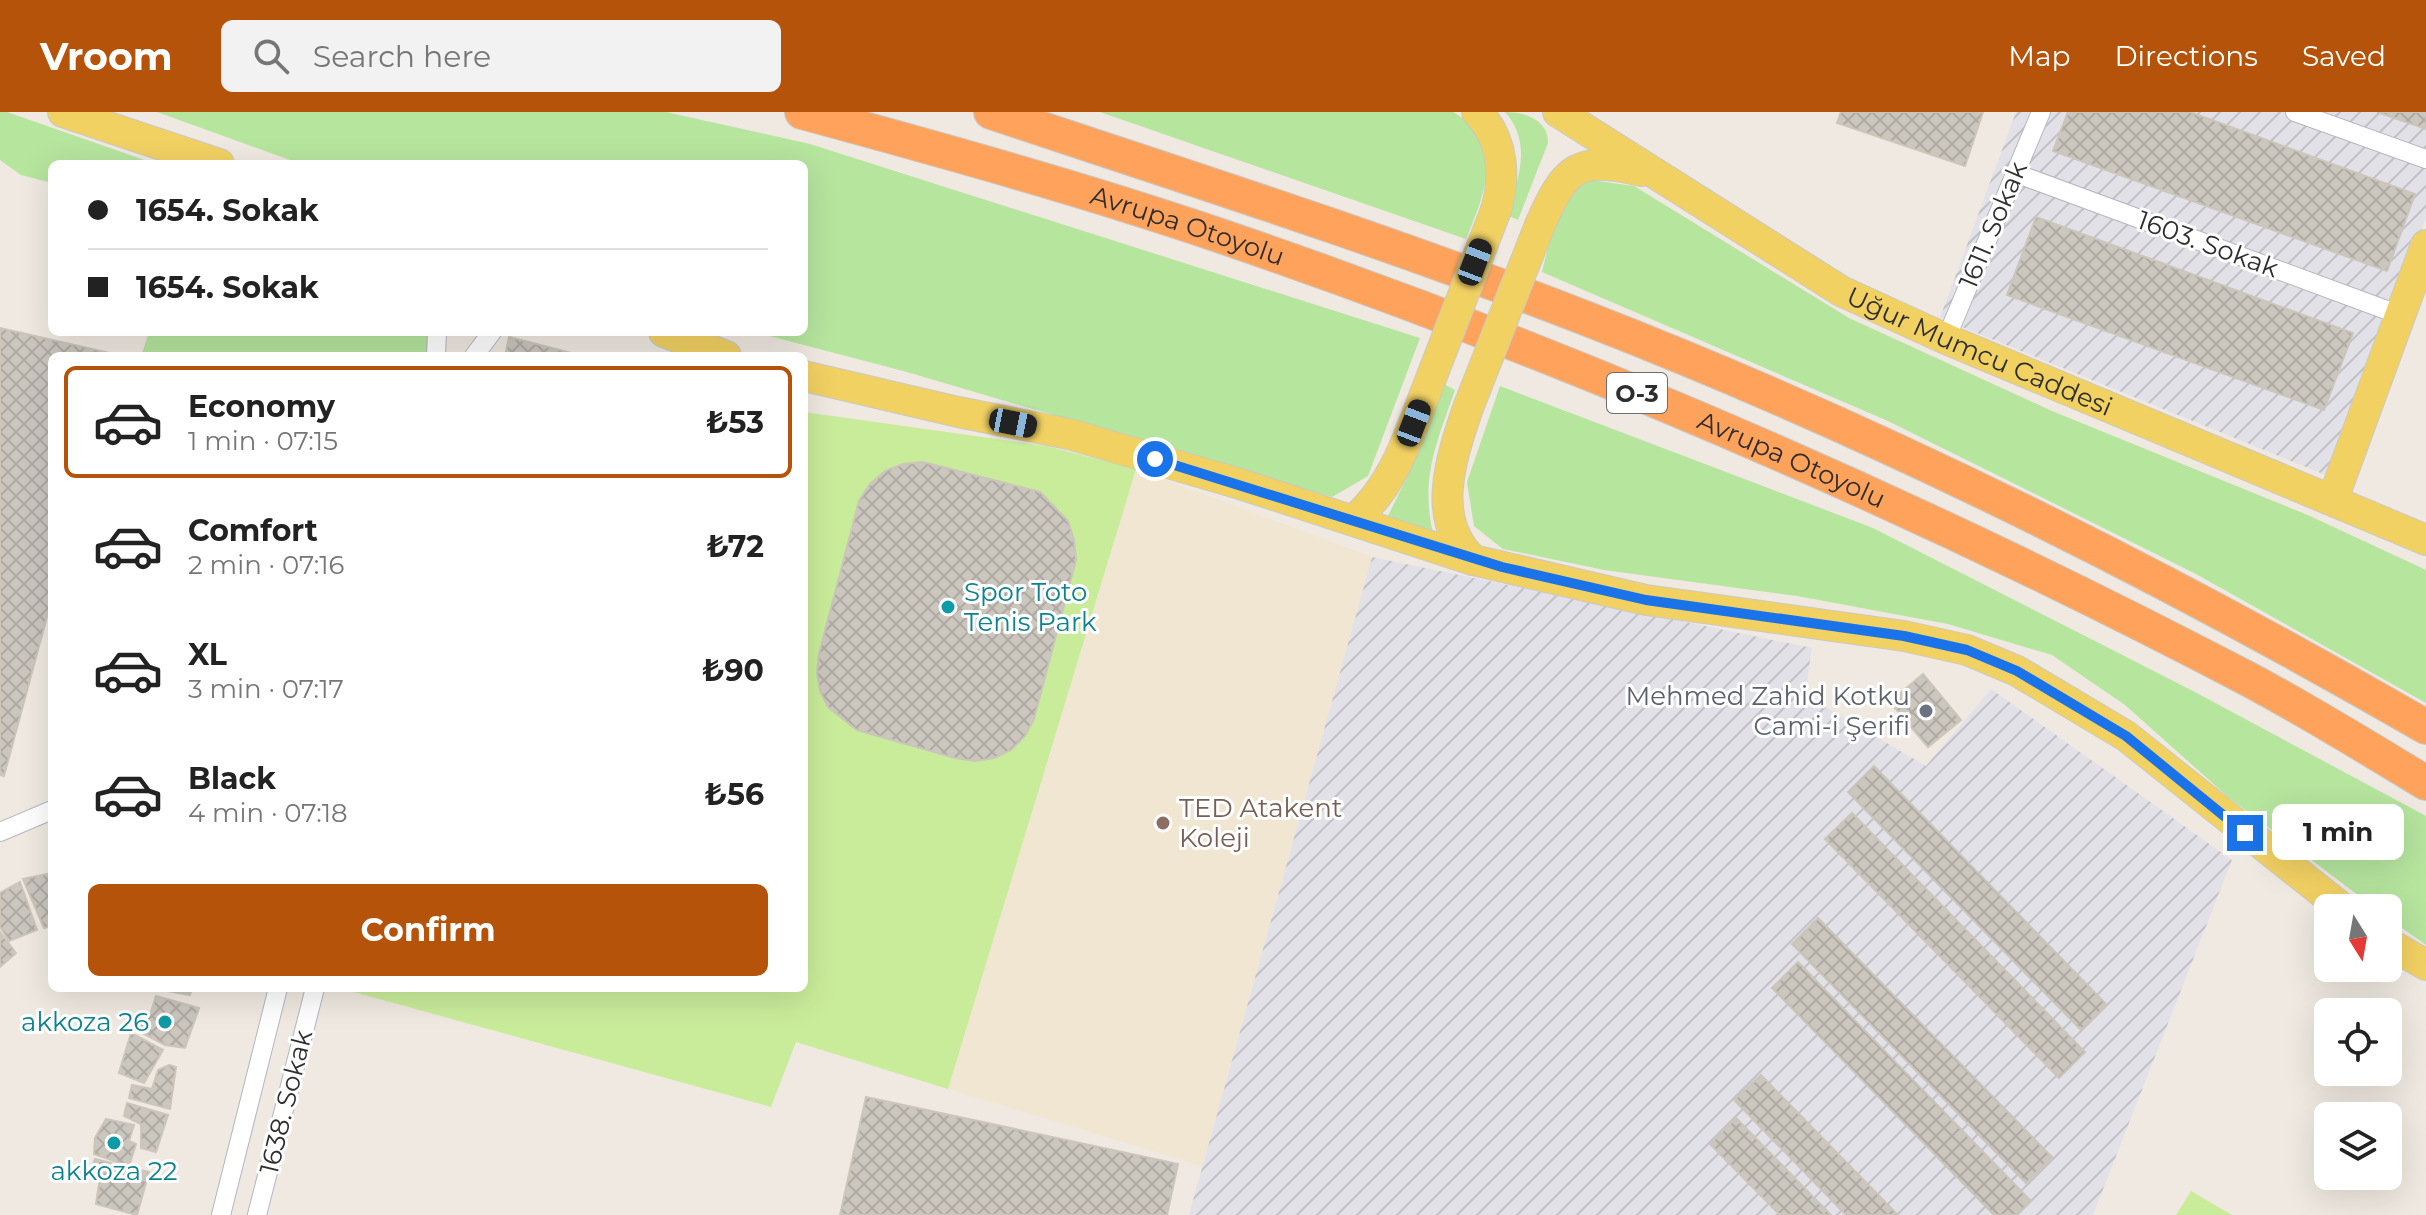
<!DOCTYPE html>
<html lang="en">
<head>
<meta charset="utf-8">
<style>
  :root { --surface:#fff; --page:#f2f2f2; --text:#222; --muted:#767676; --line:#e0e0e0; --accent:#b45309 }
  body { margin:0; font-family:Montserrat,sans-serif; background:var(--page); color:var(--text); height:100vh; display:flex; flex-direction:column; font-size:30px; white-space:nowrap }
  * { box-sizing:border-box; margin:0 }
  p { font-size:26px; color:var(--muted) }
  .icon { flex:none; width:44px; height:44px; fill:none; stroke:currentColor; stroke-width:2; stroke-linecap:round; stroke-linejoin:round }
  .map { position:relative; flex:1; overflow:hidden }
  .sheet { position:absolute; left:48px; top:240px; width:760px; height:640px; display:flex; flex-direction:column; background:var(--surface); border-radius:12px; box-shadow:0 8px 32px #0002 }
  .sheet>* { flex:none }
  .banner { position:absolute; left:48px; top:48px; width:760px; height:176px; border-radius:12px; box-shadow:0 8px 32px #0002; display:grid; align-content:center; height:176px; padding:0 40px; background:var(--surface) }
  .needle { width:52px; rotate:169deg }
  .buttons { position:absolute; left:2314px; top:782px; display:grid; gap:16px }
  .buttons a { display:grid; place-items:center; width:88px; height:88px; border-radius:12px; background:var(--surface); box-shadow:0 8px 32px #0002; font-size:40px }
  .end { position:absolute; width:36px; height:36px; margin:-18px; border:10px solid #1a73e8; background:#fff; box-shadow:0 0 0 4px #fff }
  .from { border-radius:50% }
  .bubble { position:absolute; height:56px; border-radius:12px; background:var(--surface); box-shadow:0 8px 32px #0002; font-size:26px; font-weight:700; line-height:56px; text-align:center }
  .car { position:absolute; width:24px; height:48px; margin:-24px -12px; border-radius:10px; box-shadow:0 0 6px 2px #0007; background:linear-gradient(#222 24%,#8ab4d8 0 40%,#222 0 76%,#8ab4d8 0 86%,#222 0) }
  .banner b { display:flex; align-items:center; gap:28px; height:76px; font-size:30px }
  .banner b+b { border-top:2px solid var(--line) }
  .banner i { width:20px; height:20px; background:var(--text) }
  ul { padding:14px 0 0; list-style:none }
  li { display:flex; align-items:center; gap:24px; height:112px; margin:0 16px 12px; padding:0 24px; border:4px solid transparent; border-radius:12px }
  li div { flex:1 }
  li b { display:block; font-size:30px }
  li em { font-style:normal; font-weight:700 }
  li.selected { border-color:var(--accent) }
  li>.icon { width:72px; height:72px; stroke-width:1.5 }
  .button { display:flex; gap:16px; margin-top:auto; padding:16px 40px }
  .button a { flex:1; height:92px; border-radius:12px; background:var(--accent); color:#fff; font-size:32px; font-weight:700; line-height:92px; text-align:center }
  header { display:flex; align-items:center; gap:48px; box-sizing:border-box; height:112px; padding:0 40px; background:var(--accent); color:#fff }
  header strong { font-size:38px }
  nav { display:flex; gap:44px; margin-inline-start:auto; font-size:28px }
  .search { width:560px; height:72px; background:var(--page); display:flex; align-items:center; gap:20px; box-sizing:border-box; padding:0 28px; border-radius:12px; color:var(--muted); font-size:30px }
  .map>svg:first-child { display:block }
</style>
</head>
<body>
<header>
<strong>Vroom</strong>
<div class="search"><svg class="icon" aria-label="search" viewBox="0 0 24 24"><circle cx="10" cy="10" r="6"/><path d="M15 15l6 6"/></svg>Search here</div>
<nav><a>Map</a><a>Directions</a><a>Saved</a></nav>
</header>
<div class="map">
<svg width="2426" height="1103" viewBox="0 0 2426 1103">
  <defs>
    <pattern id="industrial-furrows" width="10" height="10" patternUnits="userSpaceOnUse" patternTransform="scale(2)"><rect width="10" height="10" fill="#e3e1e8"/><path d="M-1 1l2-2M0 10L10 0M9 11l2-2" fill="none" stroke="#c3c1c7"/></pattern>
    <pattern id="building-cross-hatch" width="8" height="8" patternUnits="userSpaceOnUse" patternTransform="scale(2)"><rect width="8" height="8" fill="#cbc7bf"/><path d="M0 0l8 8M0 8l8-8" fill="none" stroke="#afaba4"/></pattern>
  </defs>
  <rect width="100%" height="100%" fill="#efe9e1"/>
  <g fill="url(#industrial-furrows)">
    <path d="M 2016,0 L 2426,0 L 2426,106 L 2328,364 L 1940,206 Z"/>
    <path d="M 1372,445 L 1812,536 L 1805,583 L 1926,654 L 1991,577 L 2232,748 L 2093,1103 L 1189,1103 Z"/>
  </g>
  <path fill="#f0e6d1" d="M 1136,357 L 1372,445 L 1202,1054 L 948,977 Z"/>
  <g fill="#b6e59e">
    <path d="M 0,0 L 7,0 L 156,52 L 52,52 L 52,71 L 21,63 L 0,48 Z"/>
    <path d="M 157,0 L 666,0 L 810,32 L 1420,226 L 1368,364 L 1332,385 L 907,260 L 754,220 L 804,220 L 804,52 L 301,52 Z"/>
    <path d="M 1100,0 L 1453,0 C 1507,32 1485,80 1466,127 Z"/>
    <path d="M 1505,0 C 1525,0 1548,8 1548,31 L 1518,108 L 1507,103 C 1518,69 1533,31 1505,0 Z"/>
    <path d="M 1585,67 L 1634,74 L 1849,206 L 2052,299 L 2310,404 L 2426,458 L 2426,591 L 2196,462 L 1888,309 L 1542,160 L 1557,97 Z"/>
    <path d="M 149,220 L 437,220 L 436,244 L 141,244 Z"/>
    <path d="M 1442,271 L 1455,278 C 1437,330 1420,366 1433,421 L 1387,406 L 1407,365 Z"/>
    <path d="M 1500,274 L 1873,416 L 2193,579 L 2426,704 L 2426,833 L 2388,806 L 2388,796 L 2375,796 L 2227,684 L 2125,593 L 2052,543 L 1948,512 L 1797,484 L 1604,458 L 1503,437 L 1474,414 L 1467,370 Z"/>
  </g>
  <g fill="#c9ec9a">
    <path d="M 804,300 L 1047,334 L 1136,357 L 948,977 L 796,930 L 771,995 L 343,877 L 804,876 Z"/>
    <path d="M 2191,1079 L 2232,1103 L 2176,1103 Z"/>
  </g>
  <g fill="url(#building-cross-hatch)" stroke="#cbc5ba" stroke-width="2">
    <path d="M 1841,0 L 1983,0 L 1965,54 L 1837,11 Z"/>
    <path d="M 2068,0 L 2190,0 L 2415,82 L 2387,159 L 2053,39 Z"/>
    <path d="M 2377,0 L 2426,0 L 2426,17 Z"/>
    <path d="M 2036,105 L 2353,221 L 2324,298 L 2007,183 Z"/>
    <path d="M 0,216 L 118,243 L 52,244 L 52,486 L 4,664 L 0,663 Z"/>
    <path d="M 509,225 L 583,244 L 505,244 Z"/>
    <path d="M 923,350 L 1040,380 L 1068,409 L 1074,428 L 1076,448 L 1034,607 L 1025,624 L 1011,638 L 994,646 L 975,649 L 955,646 L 857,618 L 828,595 L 820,579 L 817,561 L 819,542 L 859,389 L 870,372 L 885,359 L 903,352 Z"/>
    <path d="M 1923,562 L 1961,608 L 1928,635 L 1890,590 Z"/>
    <path d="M 1874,654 L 2107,893 L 2081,918 L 1848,680 Z"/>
    <path d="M 1852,701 L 2085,940 L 2059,966 L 1825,727 Z"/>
    <path d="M 52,761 L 52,814 L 44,816 L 23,767 Z"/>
    <path d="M 20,770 L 37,818 L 9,829 L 0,815 L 0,781 Z"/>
    <path d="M 1818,806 L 2052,1045 L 2026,1071 L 1792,832 Z"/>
    <path d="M 0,820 L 16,841 L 0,855 Z"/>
    <path d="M 1798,850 L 2031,1089 L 2017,1103 L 1994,1103 L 1772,876 Z"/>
    <path d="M 151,876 L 192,876 L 190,883 Z"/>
    <path d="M 156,884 L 199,896 L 185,936 L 165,933 L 133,916 L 136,902 L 150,903 Z"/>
    <path d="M 131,921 L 163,938 L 144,971 L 119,961 Z"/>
    <path d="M 169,953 L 176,955 L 170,997 L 129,986 L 132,973 L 152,977 L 158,958 Z"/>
    <path d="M 1761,963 L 1898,1103 L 1846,1103 L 1734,988 Z"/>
    <path d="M 866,985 L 1178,1052 L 1167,1103 L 840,1103 Z"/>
    <path d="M 127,991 L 168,1003 L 156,1040 L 141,1036 L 141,1012 L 124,1004 Z"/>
    <path d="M 1736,1006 L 1831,1103 L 1780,1103 L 1710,1032 Z"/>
    <path d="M 106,1007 L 134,1013 L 129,1029 L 136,1032 L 129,1054 L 94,1042 L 95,1026 Z"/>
    <path d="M 95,1047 L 149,1060 L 137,1103 L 96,1092 L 100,1066 L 89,1063 Z"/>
  </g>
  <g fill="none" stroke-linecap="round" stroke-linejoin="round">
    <defs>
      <g id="minor">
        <path d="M 2295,0 L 2426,47"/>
        <path d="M 2015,61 L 2400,203"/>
        <path d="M 1946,227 L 2041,0"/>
        <path d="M 436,244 L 437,220"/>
        <path d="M 474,244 L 492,220"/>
        <path d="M 0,720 L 52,698"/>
        <path d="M 221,1103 L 278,876"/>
        <path d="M 257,1103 L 315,876"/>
      </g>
      <g id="primary">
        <path d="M 63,0 L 219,52"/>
        <path d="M 1477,0 C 1503,26 1506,64 1496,98"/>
        <path id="s1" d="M 1558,0 L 1841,179 L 1946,227 L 2426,428"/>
        <path d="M 1540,113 C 1565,56 1577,43 1641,59"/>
        <path d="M 664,220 L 726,244"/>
        <path d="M 804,264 L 958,300 L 1069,322 L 1240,372 L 1473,448 L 1646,488 L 1904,524 L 1967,538 L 2017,559 L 2126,624 L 2342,796"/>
        <path d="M 1468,296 C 1452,344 1429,407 1473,448"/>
        <path d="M 2333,387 L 2426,133"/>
        <path d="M 1354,408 C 1393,374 1407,329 1425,282"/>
        <path d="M 2388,831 L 2426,853"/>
      </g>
      <g id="motorway">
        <path id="s2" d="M 802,0 C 942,38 1082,77 1218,123 C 1573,244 1918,394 2250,568 C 2310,600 2368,636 2426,671"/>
        <path d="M 991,0 C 1190,66 1390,130 1585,206 C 1876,319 2156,459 2426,615"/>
      </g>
    </defs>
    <use href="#minor" stroke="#b4b7c1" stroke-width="20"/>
    <use href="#primary" stroke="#c9c9c9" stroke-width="32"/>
    <use href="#motorway" stroke="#c9c9c9" stroke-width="36"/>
    <use href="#minor" stroke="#fff" stroke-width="18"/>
    <use href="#primary" stroke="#f2d163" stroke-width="30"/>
    <use href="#motorway" stroke="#ffa35c" stroke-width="34"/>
    <defs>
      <g id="primary-bridge">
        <path d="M 1425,282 L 1496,98"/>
        <path d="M 1468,296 L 1540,113"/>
      </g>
    </defs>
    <use href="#primary-bridge" stroke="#c9c9c9" stroke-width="32" stroke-linecap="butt"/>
    <use href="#primary-bridge" stroke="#f2d163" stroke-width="30"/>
  </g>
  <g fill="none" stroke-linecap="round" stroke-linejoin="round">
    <path stroke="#1a73e8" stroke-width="10" d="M 1155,347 L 1502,455 L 1646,488 L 1904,524 L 1967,538 L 2017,559 L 2126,624 L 2245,721"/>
  </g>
  <g fill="#0f9aa8" stroke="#fff" stroke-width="3">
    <circle cx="948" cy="495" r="8"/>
    <circle cx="165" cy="910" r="8"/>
    <circle cx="114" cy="1031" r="8"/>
  </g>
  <circle fill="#6b7280" stroke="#fff" stroke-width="3" cx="1926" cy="599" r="8"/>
  <circle fill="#8d6e63" stroke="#fff" stroke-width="3" cx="1163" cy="711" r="8"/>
  <g text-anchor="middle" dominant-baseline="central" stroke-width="6" stroke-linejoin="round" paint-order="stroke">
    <rect fill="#fff" stroke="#6d6d6d" stroke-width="2" x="1607" y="261" width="60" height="40" rx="6"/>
    <g font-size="24" font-weight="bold" fill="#2e2e2e">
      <text x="1637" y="281">O-3</text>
    </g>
    <g font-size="26" fill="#2e2e2e" stroke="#fff">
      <text transform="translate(1993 113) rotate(-67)">1611. Sokak</text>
      <text stroke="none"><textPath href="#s2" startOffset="402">Avrupa Otoyolu</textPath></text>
      <text transform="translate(2208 132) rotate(20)">1603. Sokak</text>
      <text stroke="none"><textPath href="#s1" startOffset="486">Uğur Mumcu Caddesi</textPath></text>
      <text stroke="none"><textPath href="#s2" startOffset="1050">Avrupa Otoyolu</textPath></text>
      <text transform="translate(286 990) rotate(-76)">1638. Sokak</text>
    </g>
    <g font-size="26" fill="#0d838f" stroke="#fff" text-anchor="start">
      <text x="964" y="480">Spor Toto<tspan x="964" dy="30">Tenis Park</tspan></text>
      <text x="149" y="910" text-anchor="end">akkoza 26</text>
      <text x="114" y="1059" text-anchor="middle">akkoza 22</text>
    </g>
    <g font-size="26" fill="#5b616d" stroke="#fff" text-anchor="end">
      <text x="1910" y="584">Mehmed Zahid Kotku<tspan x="1910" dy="30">Cami-i Şerifi</tspan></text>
    </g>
    <g font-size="26" fill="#785e54" stroke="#fff" text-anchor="start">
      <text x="1179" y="696">TED Atakent<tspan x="1179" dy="30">Koleji</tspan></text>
    </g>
  </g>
</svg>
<div class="buttons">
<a><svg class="needle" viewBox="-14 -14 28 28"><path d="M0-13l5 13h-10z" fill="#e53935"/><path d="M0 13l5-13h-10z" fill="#767676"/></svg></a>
<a><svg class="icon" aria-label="locate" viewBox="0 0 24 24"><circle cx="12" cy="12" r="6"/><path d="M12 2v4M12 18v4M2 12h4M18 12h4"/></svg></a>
<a><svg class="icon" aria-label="layers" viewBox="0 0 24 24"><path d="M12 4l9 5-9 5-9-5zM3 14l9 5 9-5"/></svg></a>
</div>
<i class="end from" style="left:1155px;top:347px"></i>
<i class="end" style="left:2245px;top:721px"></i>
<div class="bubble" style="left:2272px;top:692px;width:132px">1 min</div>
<i class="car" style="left:1475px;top:150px;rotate:21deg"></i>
<i class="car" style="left:1013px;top:311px;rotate:101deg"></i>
<i class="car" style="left:1414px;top:311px;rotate:21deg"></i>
<div class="banner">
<b><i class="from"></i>1654. Sokak</b>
<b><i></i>1654. Sokak</b>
</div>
<section class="sheet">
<ul>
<li class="selected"><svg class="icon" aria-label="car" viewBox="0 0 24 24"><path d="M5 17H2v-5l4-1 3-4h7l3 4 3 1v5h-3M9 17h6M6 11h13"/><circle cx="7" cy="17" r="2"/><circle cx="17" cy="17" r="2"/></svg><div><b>Economy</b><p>1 min · 07:15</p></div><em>₺53</em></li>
<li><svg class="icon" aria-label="car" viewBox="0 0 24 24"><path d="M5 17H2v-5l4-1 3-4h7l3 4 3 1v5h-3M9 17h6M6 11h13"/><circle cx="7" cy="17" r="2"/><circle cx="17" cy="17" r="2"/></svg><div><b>Comfort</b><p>2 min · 07:16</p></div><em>₺72</em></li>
<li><svg class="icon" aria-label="car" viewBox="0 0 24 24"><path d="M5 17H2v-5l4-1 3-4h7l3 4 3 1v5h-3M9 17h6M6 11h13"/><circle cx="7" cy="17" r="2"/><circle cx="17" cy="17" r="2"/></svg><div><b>XL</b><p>3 min · 07:17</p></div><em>₺90</em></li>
<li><svg class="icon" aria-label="car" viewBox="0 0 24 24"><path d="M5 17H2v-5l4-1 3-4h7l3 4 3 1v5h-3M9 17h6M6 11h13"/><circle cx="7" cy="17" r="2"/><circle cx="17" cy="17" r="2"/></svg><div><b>Black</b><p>4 min · 07:18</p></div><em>₺56</em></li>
</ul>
<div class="button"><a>Confirm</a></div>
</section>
</div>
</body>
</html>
